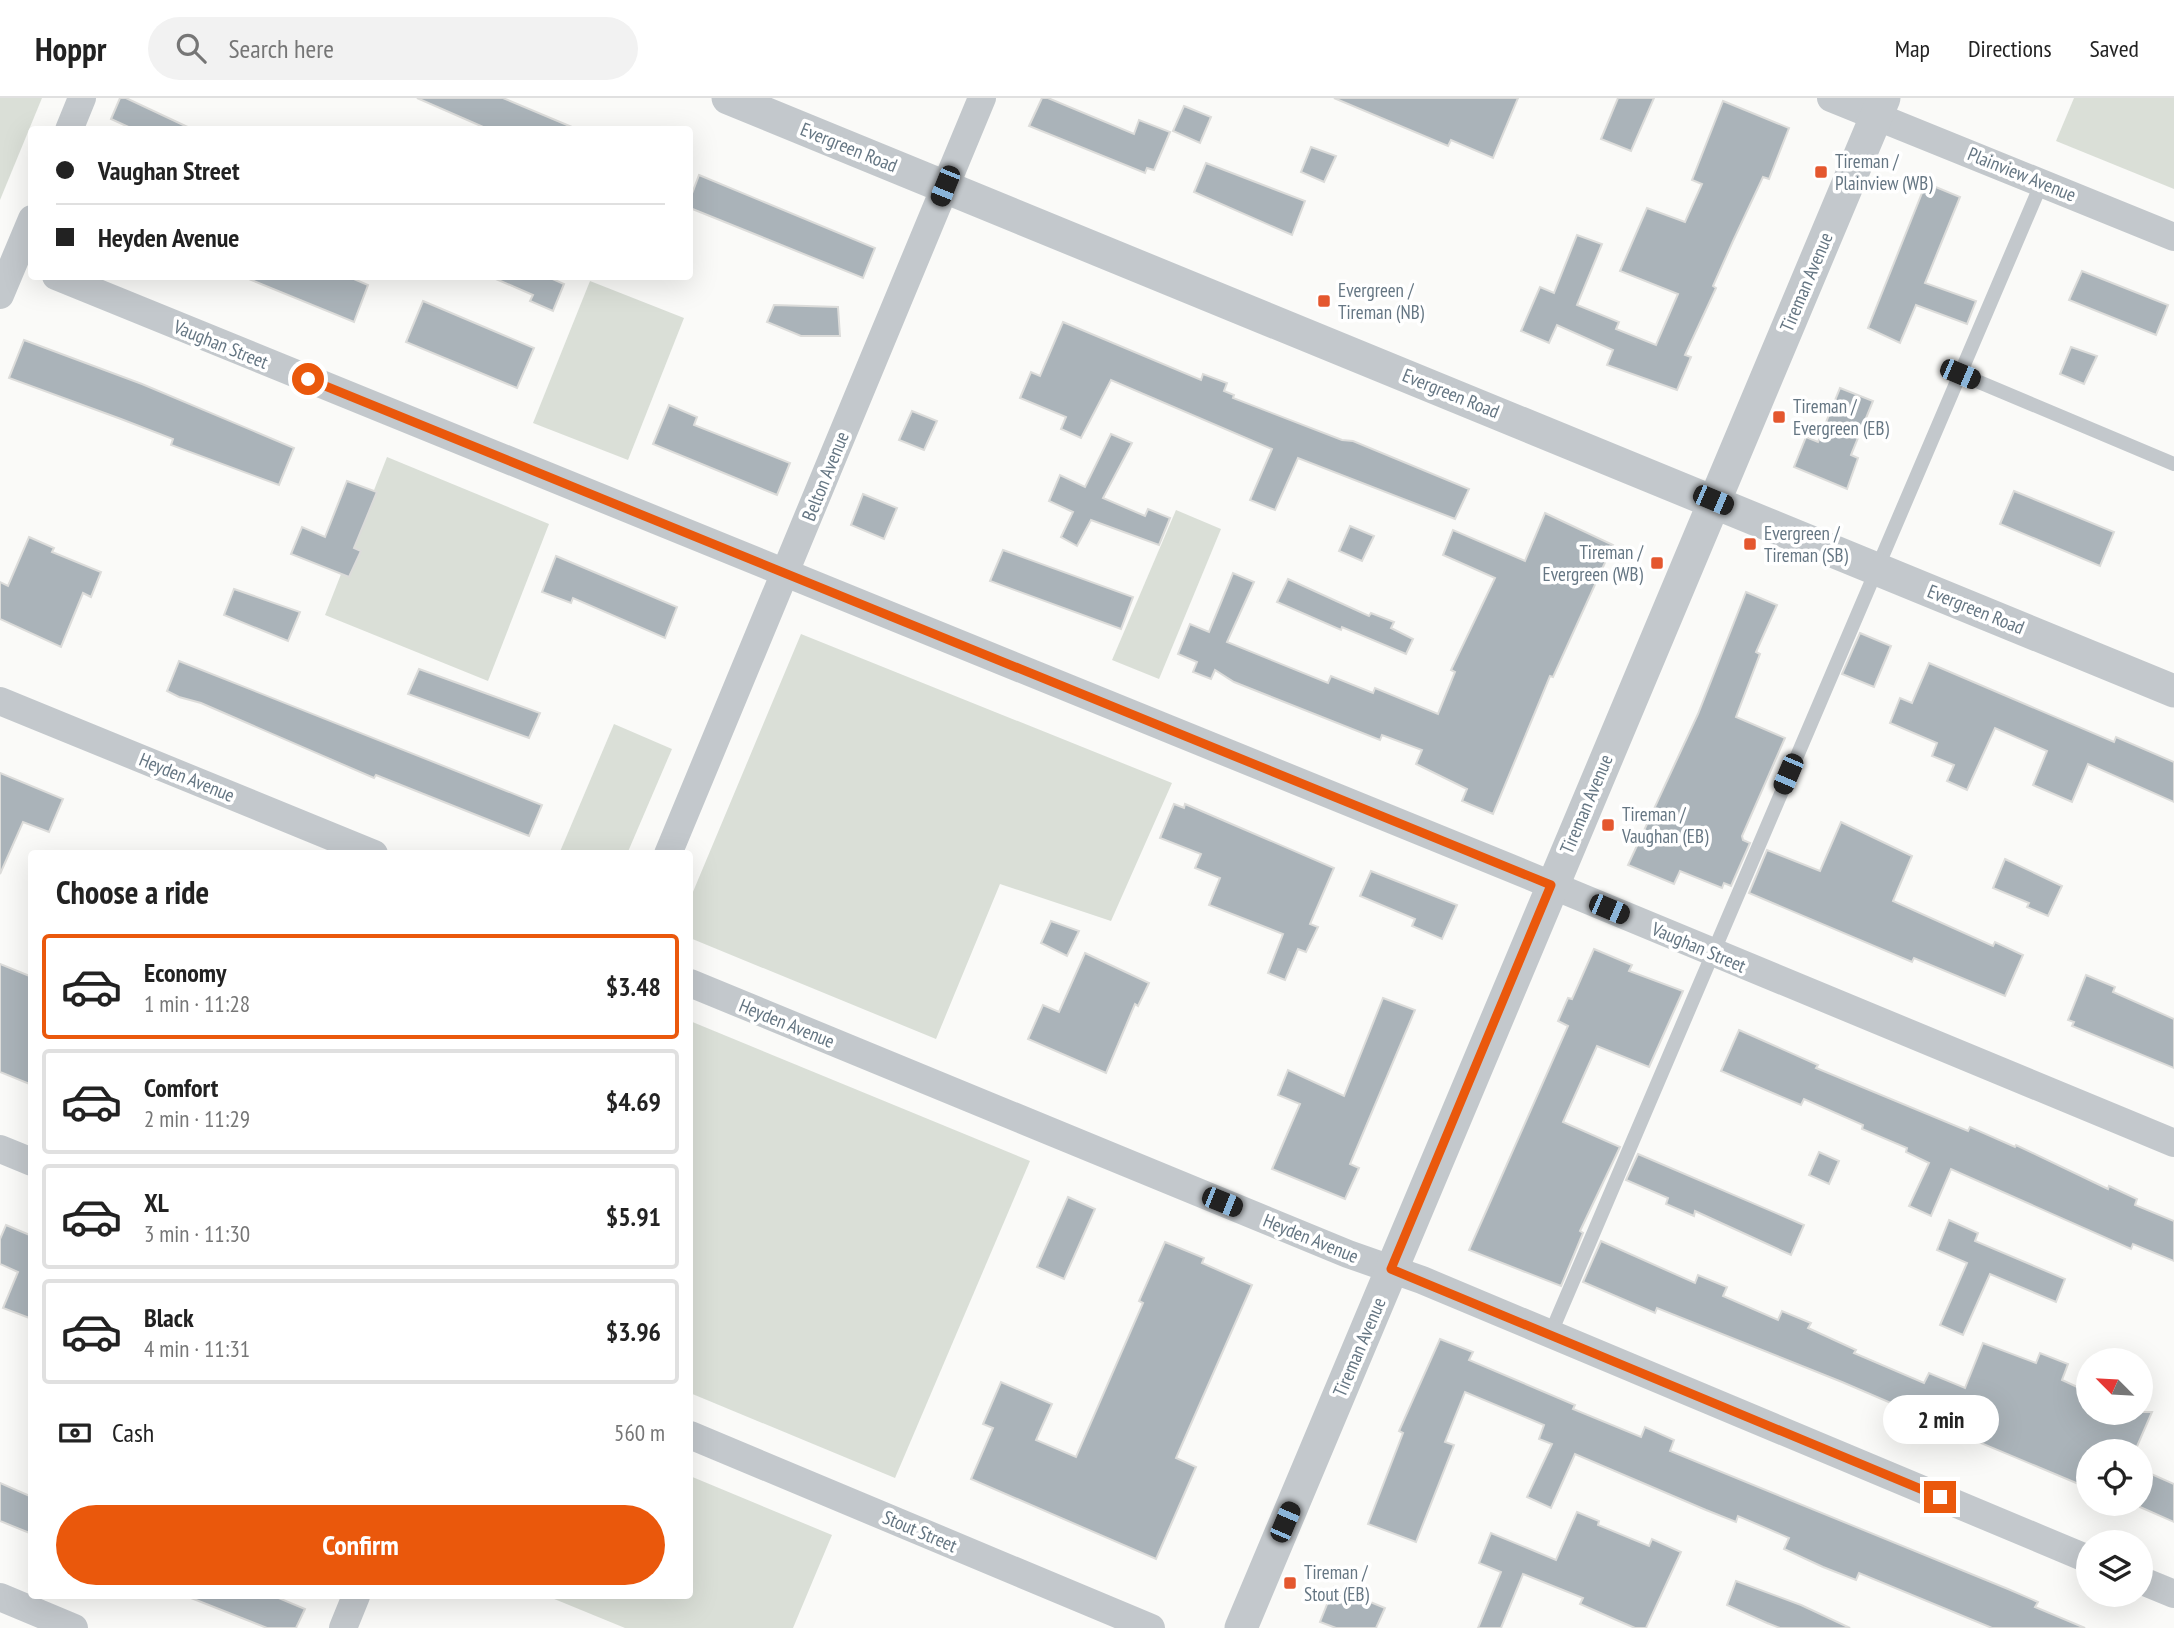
<!DOCTYPE html>
<html lang="en">
<head>
<meta charset="utf-8">
<style>
  :root { --surface:#fff; --page:#f2f2f2; --text:#222; --muted:#767676; --line:#e0e0e0; --accent:#ea580c }
  body { margin:0; font-family:"PT Sans Narrow",sans-serif; background:var(--page); color:var(--text); height:100vh; display:flex; flex-direction:column; font-size:26px; white-space:nowrap }
  * { box-sizing:border-box; margin:0 }
  p { font-size:23px; color:var(--muted) }
  .icon { flex:none; width:38px; height:38px; fill:none; stroke:currentColor; stroke-width:2; stroke-linecap:round; stroke-linejoin:round }
  .map { position:relative; flex:1; overflow:hidden }
  .drawer { position:absolute; left:28px; top:752px; width:665px; height:749px; display:flex; flex-direction:column; background:var(--surface); border-radius:7px; box-shadow:0 7px 28px #0002 }
  .drawer>* { flex:none }
  .top-card { position:absolute; left:28px; top:28px; width:665px; height:154px; border-radius:7px; box-shadow:0 7px 28px #0002; display:grid; align-content:center; height:154px; padding:0 28px; background:var(--surface) }
  .needle { width:46px; rotate:294deg }
  .buttons { position:absolute; left:2076px; top:1250px; display:grid; gap:14px }
  .buttons a { display:grid; place-items:center; width:77px; height:77px; border-radius:50%; background:var(--surface); box-shadow:0 7px 28px #0002; font-size:35px }
  .end { position:absolute; width:32px; height:32px; margin:-16px; border:9px solid #ea580c; background:#fff; box-shadow:0 0 0 4px #fff }
  .from { border-radius:50% }
  .bubble { position:absolute; height:49px; border-radius:24px; background:var(--surface); box-shadow:0 7px 28px #0002; font-size:23px; font-weight:600; line-height:49px; text-align:center }
  .car { position:absolute; width:21px; height:42px; margin:-21px -10px; border-radius:9px; box-shadow:0 0 5px 2px #0007; background:linear-gradient(#222 24%,#8ab4d8 0 40%,#222 0 76%,#8ab4d8 0 86%,#222 0) }
  .top-card b { display:flex; align-items:center; gap:24px; height:66px; font-size:26px }
  .top-card b+b { border-top:2px solid var(--line) }
  .top-card i { width:18px; height:18px; background:var(--text) }
  ul { padding:0; list-style:none }
  li { display:flex; align-items:center; gap:21px; height:105px; margin:0 14px 10px; padding:0 14px; border:4px solid var(--line); border-radius:7px }
  li div { flex:1 }
  li b { display:block; font-size:26px }
  li em { font-style:normal; font-weight:600 }
  li.on { border-color:var(--accent) }
  li>.icon { width:63px; height:63px; stroke-width:1.5 }
  h2 { padding:0 28px; font-size:32px; line-height:84px }
  .pay { display:flex; align-items:center; gap:18px; height:77px; padding:0 28px; font-size:26px }
  .pay p { margin-inline-start:auto }
  .button { display:flex; gap:14px; margin-top:auto; padding:14px 28px }
  .button a { flex:1; height:80px; border-radius:42px; background:var(--accent); color:#fff; font-size:28px; font-weight:600; line-height:80px; text-align:center }
  header { display:flex; align-items:center; gap:42px; box-sizing:border-box; height:98px; padding:0 35px; background:var(--surface); border-bottom:2px solid var(--line) }
  header strong { font-size:33px }
  nav { display:flex; gap:38px; margin-inline-start:auto; font-size:24px }
  .search { width:490px; height:63px; background:var(--page); display:flex; align-items:center; gap:18px; box-sizing:border-box; padding:0 24px; border-radius:38px; color:var(--muted); font-size:26px }
  .map>svg:first-child { display:block }
</style>
</head>
<body>
<header>
<strong>Hoppr</strong>
<div class="search"><svg class="icon" aria-label="search" viewBox="0 0 24 24"><circle cx="10" cy="10" r="6"/><path d="M15 15l6 6"/></svg>Search here</div>
<nav><a>Map</a><a>Directions</a><a>Saved</a></nav>
</header>
<div class="map">
<svg width="2174" height="1530" viewBox="0 0 2174 1530">
  <rect width="100%" height="100%" fill="#fafaf8"/>
  <g fill="#dadfd7">
    <path d="M 0,0 L 42,0 L 0,102 Z"/>
    <path d="M 2074,0 L 2174,0 L 2174,91 L 2056,43 Z"/>
    <path d="M 590,183 L 684,220 L 628,362 L 533,325 Z"/>
    <path d="M 387,359 L 549,426 L 488,583 L 325,517 Z"/>
    <path d="M 1176,412 L 1221,431 L 1159,581 L 1112,562 Z"/>
    <path d="M 801,536 L 1172,685 L 1111,823 L 1000,786 L 936,941 L 690,840 L 690,801 Z"/>
    <path d="M 614,626 L 672,651 L 627,756 L 559,756 Z"/>
    <path d="M 690,923 L 1030,1063 L 895,1380 L 690,1295 Z"/>
    <path d="M 690,1378 L 832,1437 L 793,1530 L 625,1530 L 547,1498 L 690,1498 Z"/>
  </g>
  <g fill="#aab3b9" stroke="#dcdcda" stroke-width="2">
    <path d="M 120,0 L 126,0 L 194,32 L 135,32 L 111,21 Z"/>
    <path d="M 417,0 L 503,0 L 579,32 L 490,32 Z"/>
    <path d="M 1042,0 L 1048,0 L 1134,36 L 1139,22 L 1170,34 L 1154,72 L 1147,70 L 1145,75 L 1029,28 Z"/>
    <path d="M 1334,0 L 1518,0 L 1493,60 L 1451,42 L 1448,48 Z"/>
    <path d="M 1618,0 L 1654,0 L 1631,53 L 1601,41 Z"/>
    <path d="M 1723,3 L 1789,30 L 1769,81 L 1763,79 L 1733,143 L 1713,188 L 1716,190 L 1685,257 L 1691,259 L 1677,292 L 1607,267 L 1613,252 L 1557,227 L 1549,245 L 1521,233 L 1540,189 L 1554,195 L 1577,137 L 1602,146 L 1577,207 L 1619,224 L 1616,231 L 1656,247 L 1678,196 L 1620,173 L 1647,110 L 1685,124 L 1702,86 L 1692,82 Z"/>
    <path d="M 1184,8 L 1211,19 L 1200,45 L 1173,33 Z"/>
    <path d="M 1311,49 L 1336,58 L 1324,84 L 1301,74 Z"/>
    <path d="M 1206,65 L 1305,103 L 1292,137 L 1194,94 Z"/>
    <path d="M 699,77 L 875,150 L 863,180 L 690,110 L 690,101 Z"/>
    <path d="M 1926,85 L 1960,99 L 1925,185 L 1976,203 L 1967,226 L 1916,207 L 1900,245 L 1868,230 Z"/>
    <path d="M 2082,173 L 2168,207 L 2156,237 L 2069,202 Z"/>
    <path d="M 347,178 L 368,187 L 354,224 L 244,179 Z"/>
    <path d="M 489,178 L 546,178 L 564,186 L 553,213 L 530,203 L 533,197 Z"/>
    <path d="M 423,203 L 534,250 L 517,290 L 406,244 Z"/>
    <path d="M 774,207 L 838,209 L 840,238 L 801,238 L 767,224 Z"/>
    <path d="M 1063,224 L 1201,282 L 1203,276 L 1227,285 L 1224,293 L 1234,297 L 1233,300 L 1342,342 L 1353,343 L 1469,391 L 1455,421 L 1298,360 L 1275,412 L 1250,402 L 1272,351 L 1111,282 L 1081,340 L 1061,331 L 1066,319 L 1020,300 L 1031,274 L 1040,278 Z"/>
    <path d="M 24,242 L 142,286 L 294,350 L 279,387 L 171,347 L 173,341 L 121,321 L 9,280 Z"/>
    <path d="M 2071,249 L 2097,258 L 2084,286 L 2060,276 Z"/>
    <path d="M 1840,290 L 1873,303 L 1851,357 L 1858,360 L 1847,391 L 1794,369 L 1806,339 L 1818,344 Z"/>
    <path d="M 669,307 L 697,319 L 694,327 L 790,365 L 777,397 L 653,346 Z"/>
    <path d="M 912,313 L 937,323 L 924,352 L 899,342 Z"/>
    <path d="M 1111,336 L 1132,345 L 1103,400 L 1145,418 L 1148,411 L 1170,420 L 1159,447 L 1091,422 L 1077,448 L 1061,439 L 1073,414 L 1049,403 L 1060,377 L 1085,389 Z"/>
    <path d="M 347,383 L 377,394 L 354,450 L 361,453 L 349,479 L 291,456 L 302,429 L 325,439 Z"/>
    <path d="M 2014,393 L 2114,434 L 2100,468 L 2000,426 Z"/>
    <path d="M 863,396 L 897,410 L 884,441 L 851,427 Z"/>
    <path d="M 1545,415 L 1613,447 L 1553,579 L 1550,578 L 1493,716 L 1462,703 L 1467,691 L 1416,666 L 1422,652 L 1382,637 L 1380,642 L 1234,584 L 1215,572 L 1211,581 L 1193,574 L 1197,564 L 1178,556 L 1190,526 L 1209,534 L 1233,475 L 1254,484 L 1227,544 L 1328,585 L 1331,578 L 1373,595 L 1375,590 L 1438,616 L 1455,574 L 1451,572 L 1495,480 L 1443,457 L 1453,432 L 1525,463 Z"/>
    <path d="M 1350,428 L 1374,438 L 1362,463 L 1339,453 Z"/>
    <path d="M 29,439 L 54,450 L 52,454 L 101,474 L 91,499 L 83,495 L 61,549 L 0,521 L 0,484 L 8,488 Z"/>
    <path d="M 1003,452 L 1133,499 L 1121,531 L 990,483 Z"/>
    <path d="M 556,458 L 677,509 L 665,540 L 573,500 L 571,505 L 542,494 Z"/>
    <path d="M 1288,481 L 1369,518 L 1371,515 L 1394,524 L 1391,530 L 1413,541 L 1406,556 L 1342,529 L 1341,532 L 1277,504 Z"/>
    <path d="M 234,491 L 300,514 L 288,543 L 224,517 Z"/>
    <path d="M 1746,494 L 1777,507 L 1756,554 L 1760,556 L 1736,619 L 1785,640 L 1742,738 L 1743,742 L 1750,745 L 1731,788 L 1724,785 L 1722,790 L 1680,773 L 1674,786 L 1628,767 L 1698,616 Z"/>
    <path d="M 1860,535 L 1891,548 L 1874,589 L 1842,576 Z"/>
    <path d="M 179,563 L 542,707 L 529,738 L 376,677 L 374,680 L 201,605 L 179,599 L 167,593 Z"/>
    <path d="M 1929,565 L 2114,644 L 2116,639 L 2174,664 L 2174,704 L 2088,666 L 2072,704 L 2033,687 L 2047,653 L 1995,630 L 1967,692 L 1947,683 L 1954,667 L 1932,658 L 1937,645 L 1890,625 L 1900,600 L 1912,605 Z"/>
    <path d="M 419,571 L 540,615 L 529,640 L 408,596 Z"/>
    <path d="M 0,675 L 63,701 L 49,734 L 23,724 L 0,776 Z"/>
    <path d="M 1174,706 L 1184,710 L 1185,706 L 1334,770 L 1310,826 L 1318,829 L 1306,854 L 1298,851 L 1285,882 L 1268,875 L 1283,836 L 1209,807 L 1220,780 L 1195,770 L 1201,756 L 1160,740 Z"/>
    <path d="M 1841,724 L 1912,758 L 1893,803 L 1993,848 L 1995,844 L 2023,857 L 2005,898 L 1914,860 L 1912,864 L 1749,795 L 1767,752 L 1820,773 Z"/>
    <path d="M 2005,761 L 2062,788 L 2048,818 L 2027,809 L 2029,805 L 1993,790 Z"/>
    <path d="M 1371,773 L 1457,807 L 1442,841 L 1412,828 L 1415,821 L 1360,798 Z"/>
    <path d="M 1051,823 L 1079,833 L 1067,858 L 1041,845 Z"/>
    <path d="M 1594,851 L 1632,867 L 1629,873 L 1683,893 L 1649,969 L 1597,948 L 1563,1024 L 1620,1049 L 1580,1133 L 1583,1135 L 1561,1188 L 1469,1152 L 1568,928 L 1558,923 L 1568,900 L 1572,901 Z"/>
    <path d="M 1085,855 L 1149,885 L 1138,908 L 1135,906 L 1106,975 L 1028,941 L 1043,907 L 1059,914 Z"/>
    <path d="M 0,866 L 32,879 L 32,987 L 0,974 Z"/>
    <path d="M 2086,877 L 2115,889 L 2113,894 L 2174,921 L 2174,970 L 2072,928 L 2074,924 L 2068,922 Z"/>
    <path d="M 1383,900 L 1415,912 L 1350,1066 L 1359,1070 L 1345,1101 L 1272,1071 L 1300,1006 L 1278,997 L 1288,972 L 1344,998 Z"/>
    <path d="M 1739,932 L 1818,967 L 1816,970 L 1968,1033 L 1970,1029 L 2015,1049 L 2016,1047 L 2108,1091 L 2109,1088 L 2137,1101 L 2135,1107 L 2174,1123 L 2174,1163 L 2133,1146 L 2131,1151 L 1951,1071 L 1931,1118 L 1909,1108 L 1929,1065 L 1906,1054 L 1907,1050 L 1862,1031 L 1863,1027 L 1804,1001 L 1801,1007 L 1721,973 Z"/>
    <path d="M 1819,1054 L 1839,1063 L 1829,1086 L 1809,1077 Z"/>
    <path d="M 1638,1056 L 1804,1127 L 1791,1157 L 1695,1113 L 1694,1118 L 1666,1106 L 1668,1100 L 1626,1082 Z"/>
    <path d="M 1068,1099 L 1095,1111 L 1064,1181 L 1037,1169 Z"/>
    <path d="M 1949,1122 L 1978,1135 L 1975,1143 L 2065,1181 L 2056,1204 L 1990,1176 L 1963,1237 L 1940,1227 L 1967,1165 L 1937,1152 Z"/>
    <path d="M 6,1127 L 32,1138 L 32,1221 L 3,1210 L 18,1174 L 0,1166 L 0,1141 Z"/>
    <path d="M 1601,1143 L 1695,1185 L 1698,1177 L 1727,1189 L 1723,1198 L 1778,1222 L 1782,1213 L 1811,1225 L 1808,1230 L 1856,1252 L 1854,1255 L 1924,1285 L 1929,1275 L 1965,1290 L 1983,1245 L 2036,1265 L 2040,1255 L 2068,1266 L 2062,1282 L 2088,1294 L 2088,1314 L 2152,1314 L 2135,1353 L 2088,1353 L 2088,1390 L 1943,1329 L 1940,1337 L 1908,1322 L 1912,1314 L 1842,1284 L 1657,1210 L 1655,1215 L 1583,1184 Z"/>
    <path d="M 1165,1144 L 1204,1160 L 1202,1165 L 1252,1187 L 1176,1360 L 1196,1369 L 1156,1461 L 971,1381 L 993,1330 L 983,1326 L 1001,1284 L 1052,1306 L 1036,1342 L 1076,1359 L 1143,1205 L 1139,1203 Z"/>
    <path d="M 1440,1241 L 1473,1254 L 1469,1262 L 1575,1307 L 1573,1311 L 1641,1339 L 1645,1329 L 1674,1342 L 1670,1353 L 2008,1491 L 2038,1504 L 2035,1509 L 2085,1530 L 1992,1530 L 1859,1475 L 1856,1482 L 1823,1469 L 1784,1451 L 1789,1440 L 1738,1418 L 1736,1424 L 1706,1412 L 1575,1356 L 1551,1410 L 1527,1399 L 1552,1346 L 1539,1341 L 1544,1327 L 1465,1294 L 1445,1344 L 1454,1347 L 1416,1444 L 1368,1426 L 1403,1335 L 1399,1333 Z"/>
    <path d="M 2140,1371 L 2174,1386 L 2174,1424 L 2140,1409 Z"/>
    <path d="M 0,1385 L 32,1399 L 32,1436 L 0,1423 Z"/>
    <path d="M 1577,1414 L 1599,1423 L 1598,1427 L 1649,1448 L 1652,1441 L 1681,1454 L 1646,1530 L 1635,1530 L 1621,1524 L 1580,1506 L 1583,1500 L 1523,1476 L 1501,1530 L 1478,1530 L 1501,1474 L 1479,1465 L 1491,1435 L 1556,1462 Z"/>
    <path d="M 1736,1483 L 1801,1507 L 1850,1530 L 1780,1530 L 1767,1525 L 1727,1507 Z"/>
    <path d="M 1334,1489 L 1385,1510 L 1376,1530 L 1336,1530 L 1320,1524 Z"/>
    <path d="M 186,1498 L 274,1498 L 305,1511 L 296,1530 L 267,1530 Z"/>
  </g>
  <g fill="none" stroke-linecap="round" stroke-linejoin="round">
    <g stroke="#c3c8cc" stroke-width="14">
      <path d="M 1960,276 L 2174,366"/>
      <path d="M 1550,1237 L 2042,84"/>
    </g>
    <g stroke="#c3c8cc" stroke-width="28">
      <path d="M 1831,0 L 2174,139"/>
      <path d="M 69,32 L 82,0"/>
      <path d="M 56,178 L 1508,769 L 2174,1045"/>
      <path d="M 0,197 L 32,121"/>
      <path d="M 0,603 L 374,756"/>
      <path d="M 668,756 L 982,0"/>
      <path d="M 690,885 L 1348,1156 L 1422,1182 L 2088,1461"/>
      <path d="M 0,1051 L 32,1064"/>
      <path d="M 690,1337 L 1151,1530"/>
      <path d="M 2140,1482 L 2174,1496"/>
      <path d="M 0,1499 L 74,1530"/>
      <path d="M 343,1530 L 356,1498"/>
    </g>
    <g stroke="#c3c8cc" stroke-width="33">
      <path d="M 728,0 L 2174,593"/>
      <path d="M 1241,1530 L 1884,0"/>
    </g>
  </g>
  <g fill="none" stroke-linecap="round" stroke-linejoin="round">
    <path stroke="#ea580c" stroke-width="9" d="M 308,281 L 1551,787 L 1391,1171 L 1940,1399"/>
  </g>
  <g fill="#e4572e" stroke="#fff" stroke-width="2.5">
    <rect x="1814" y="67" width="14" height="14" rx="3.5"/>
    <rect x="1317" y="196" width="14" height="14" rx="3.5"/>
    <rect x="1772" y="312" width="14" height="14" rx="3.5"/>
    <rect x="1743" y="439" width="14" height="14" rx="3.5"/>
    <rect x="1650" y="458" width="14" height="14" rx="3.5"/>
    <rect x="1601" y="720" width="14" height="14" rx="3.5"/>
    <rect x="1283" y="1478" width="14" height="14" rx="3.5"/>
  </g>
  <g text-anchor="middle" dominant-baseline="central" stroke-width="7" stroke-linejoin="round" paint-order="stroke">
    <g font-size="19" fill="#657683" stroke="#fff">
      <text transform="translate(849 49) rotate(22)">Evergreen Road</text>
      <text transform="translate(2022 76) rotate(22)">Plainview Avenue</text>
      <text transform="translate(1806 184) rotate(-67)">Tireman Avenue</text>
      <text transform="translate(221 246) rotate(22)">Vaughan Street</text>
      <text transform="translate(1451 295) rotate(22)">Evergreen Road</text>
      <text transform="translate(825 378) rotate(-68)">Belton Avenue</text>
      <text transform="translate(1976 511) rotate(22)">Evergreen Road</text>
      <text transform="translate(187 679) rotate(22)">Heyden Avenue</text>
      <text transform="translate(1586 706) rotate(-67)">Tireman Avenue</text>
      <text transform="translate(1699 849) rotate(23)">Vaughan Street</text>
      <text transform="translate(787 925) rotate(22)">Heyden Avenue</text>
      <text transform="translate(1311 1140) rotate(22)">Heyden Avenue</text>
      <text transform="translate(1359 1249) rotate(-67)">Tireman Avenue</text>
      <text transform="translate(920 1433) rotate(23)">Stout Street</text>
    </g>
    <g font-size="19" fill="#657683" stroke="#fff" text-anchor="start">
      <text x="1835" y="63">Tireman /<tspan x="1835" dy="22">Plainview (WB)</tspan></text>
      <text x="1338" y="192">Evergreen /<tspan x="1338" dy="22">Tireman (NB)</tspan></text>
      <text x="1793" y="308">Tireman /<tspan x="1793" dy="22">Evergreen (EB)</tspan></text>
      <text x="1764" y="435">Evergreen /<tspan x="1764" dy="22">Tireman (SB)</tspan></text>
      <text x="1643" y="454" text-anchor="end">Tireman /<tspan x="1643" dy="22">Evergreen (WB)</tspan></text>
      <text x="1622" y="716">Tireman /<tspan x="1622" dy="22">Vaughan (EB)</tspan></text>
      <text x="1304" y="1474">Tireman /<tspan x="1304" dy="22">Stout (EB)</tspan></text>
    </g>
  </g>
</svg>
<div class="buttons">
<a><svg class="needle" viewBox="-14 -14 28 28"><path d="M0-13l5 13h-10z" fill="#e53935"/><path d="M0 13l5-13h-10z" fill="#767676"/></svg></a>
<a><svg class="icon" aria-label="locate" viewBox="0 0 24 24"><circle cx="12" cy="12" r="6"/><path d="M12 2v4M12 18v4M2 12h4M18 12h4"/></svg></a>
<a><svg class="icon" aria-label="layers" viewBox="0 0 24 24"><path d="M12 4l9 5-9 5-9-5zM3 14l9 5 9-5"/></svg></a>
</div>
<i class="end from" style="left:308px;top:281px"></i>
<i class="end" style="left:1940px;top:1399px"></i>
<div class="bubble" style="left:1883px;top:1297px;width:116px">2 min</div>
<i class="car" style="left:945px;top:88px;rotate:202deg"></i>
<i class="car" style="left:1960px;top:276px;rotate:113deg"></i>
<i class="car" style="left:1713px;top:402px;rotate:113deg"></i>
<i class="car" style="left:1788px;top:676px;rotate:203deg"></i>
<i class="car" style="left:1609px;top:811px;rotate:113deg"></i>
<i class="car" style="left:1222px;top:1104px;rotate:112deg"></i>
<i class="car" style="left:1285px;top:1424px;rotate:23deg"></i>
<div class="top-card">
<b><i class="from"></i>Vaughan Street</b>
<b><i></i>Heyden Avenue</b>
</div>
<section class="drawer">
<h2>Choose a ride</h2>
<ul>
<li class="on"><svg class="icon" aria-label="car" viewBox="0 0 24 24"><path d="M5 17H2v-5l4-1 3-4h7l3 4 3 1v5h-3M9 17h6M6 11h13"/><circle cx="7" cy="17" r="2"/><circle cx="17" cy="17" r="2"/></svg><div><b>Economy</b><p>1 min · 11:28</p></div><em>$3.48</em></li>
<li><svg class="icon" aria-label="car" viewBox="0 0 24 24"><path d="M5 17H2v-5l4-1 3-4h7l3 4 3 1v5h-3M9 17h6M6 11h13"/><circle cx="7" cy="17" r="2"/><circle cx="17" cy="17" r="2"/></svg><div><b>Comfort</b><p>2 min · 11:29</p></div><em>$4.69</em></li>
<li><svg class="icon" aria-label="car" viewBox="0 0 24 24"><path d="M5 17H2v-5l4-1 3-4h7l3 4 3 1v5h-3M9 17h6M6 11h13"/><circle cx="7" cy="17" r="2"/><circle cx="17" cy="17" r="2"/></svg><div><b>XL</b><p>3 min · 11:30</p></div><em>$5.91</em></li>
<li><svg class="icon" aria-label="car" viewBox="0 0 24 24"><path d="M5 17H2v-5l4-1 3-4h7l3 4 3 1v5h-3M9 17h6M6 11h13"/><circle cx="7" cy="17" r="2"/><circle cx="17" cy="17" r="2"/></svg><div><b>Black</b><p>4 min · 11:31</p></div><em>$3.96</em></li>
</ul>
<div class="pay"><svg class="icon" aria-label="cash" viewBox="0 0 24 24"><path d="M3 7h18v10H3z"/><circle cx="12" cy="12" r="2"/></svg>Cash<p>560 m</p></div>
<div class="button"><a>Confirm</a></div>
</section>
</div>
</body>
</html>
